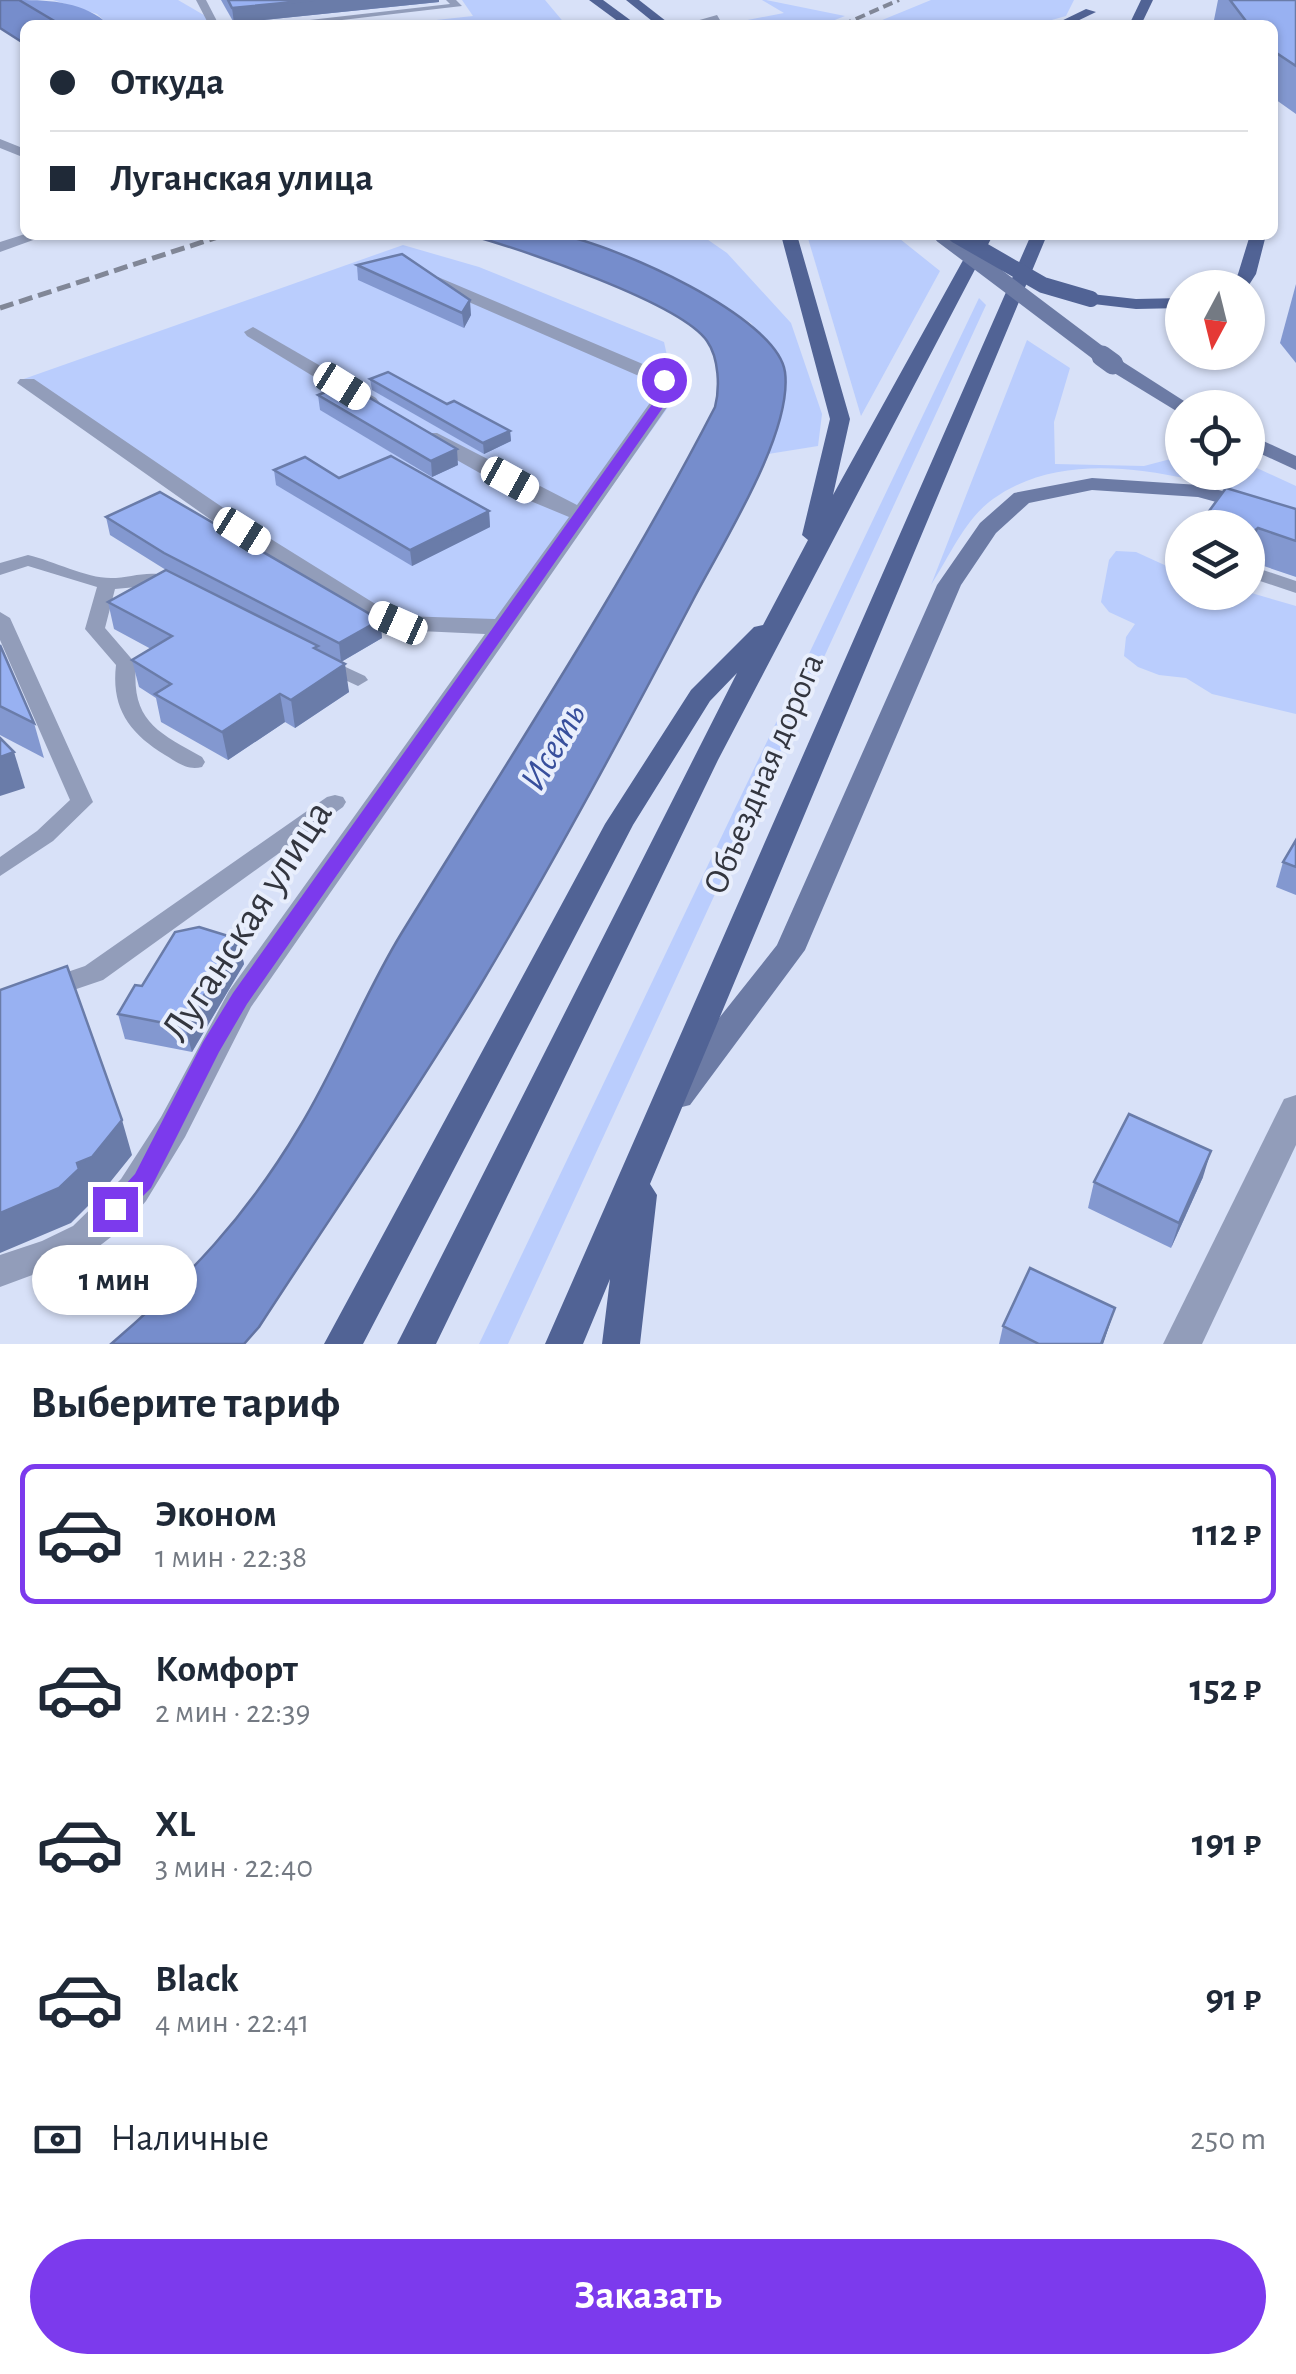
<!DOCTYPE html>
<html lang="ru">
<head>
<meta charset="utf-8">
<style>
  :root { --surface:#fff; --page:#f6f6f7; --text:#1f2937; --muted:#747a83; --line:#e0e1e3; --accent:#7c3aed }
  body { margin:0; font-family:"Alegreya Sans",sans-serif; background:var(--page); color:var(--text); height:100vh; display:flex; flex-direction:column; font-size:38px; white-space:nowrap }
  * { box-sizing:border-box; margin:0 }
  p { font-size:32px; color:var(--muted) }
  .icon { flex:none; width:55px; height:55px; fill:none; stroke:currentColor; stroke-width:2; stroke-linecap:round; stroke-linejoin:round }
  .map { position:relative; height:1344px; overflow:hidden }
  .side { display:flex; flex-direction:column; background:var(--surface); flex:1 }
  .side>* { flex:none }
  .top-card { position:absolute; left:20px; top:20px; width:1258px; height:220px; border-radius:15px; box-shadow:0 2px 8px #0004; display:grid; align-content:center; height:220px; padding:0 30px; background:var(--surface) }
  .needle { width:65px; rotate:187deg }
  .fabs { position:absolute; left:1165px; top:270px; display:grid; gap:20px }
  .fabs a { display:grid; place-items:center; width:100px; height:100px; border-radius:50%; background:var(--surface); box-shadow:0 2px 8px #0004; font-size:50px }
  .end { position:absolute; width:45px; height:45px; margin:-22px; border:12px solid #7c3aed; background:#fff; box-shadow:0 0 0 5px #fff }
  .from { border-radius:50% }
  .bubble { position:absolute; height:70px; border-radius:35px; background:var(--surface); box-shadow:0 2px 8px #0004; font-size:32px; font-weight:700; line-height:70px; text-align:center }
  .car { position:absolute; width:30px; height:60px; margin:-30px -15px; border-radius:12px; box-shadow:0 0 8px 2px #0007; background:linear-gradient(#fff 24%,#345 0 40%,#fff 0 76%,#345 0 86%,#fff 0) }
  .top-card b { display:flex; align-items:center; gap:35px; height:95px; font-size:38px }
  .top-card b+b { border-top:2px solid var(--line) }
  .top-card i { width:25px; height:25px; background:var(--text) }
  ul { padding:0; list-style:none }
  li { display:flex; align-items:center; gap:30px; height:140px; margin:0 20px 15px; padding:0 10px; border:5px solid transparent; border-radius:15px }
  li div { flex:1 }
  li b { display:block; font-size:38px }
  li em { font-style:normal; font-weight:700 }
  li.current { border-color:var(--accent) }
  li>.icon { width:90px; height:90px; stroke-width:1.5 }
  h2 { padding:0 30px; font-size:45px; line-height:120px }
  .pay { display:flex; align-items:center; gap:25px; height:110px; padding:0 30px; font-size:38px }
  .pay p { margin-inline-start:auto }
  .primary-button { display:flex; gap:20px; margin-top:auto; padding:20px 30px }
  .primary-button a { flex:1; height:115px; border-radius:60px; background:var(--accent); color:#fff; font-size:40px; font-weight:700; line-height:115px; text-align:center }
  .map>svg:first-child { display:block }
</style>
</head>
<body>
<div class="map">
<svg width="1296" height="1344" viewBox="0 0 1296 1344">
  <rect width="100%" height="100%" fill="#d8e1f8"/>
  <g fill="#bacdfd">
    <path d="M 53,0 L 178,0 L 221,25 L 109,25 L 97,14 Z"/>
    <path d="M 462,0 L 545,0 L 566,25 L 390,25 L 473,16 Z"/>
    <path d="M 762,0 L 766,0 L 845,16 L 822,25 L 722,25 L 784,13 Z"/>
    <path d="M 931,0 L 1074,0 L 1066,16 L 1034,25 L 870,25 Z"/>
    <path d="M 561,235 L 701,235 L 727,253 L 791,323 L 822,414 L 818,446 L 768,454 L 784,408 L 785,371 L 751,323 L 688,284 L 638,262 Z"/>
    <path d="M 807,235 L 895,235 L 940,271 L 861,416 Z"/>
    <path d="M 403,245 L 479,267 L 664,342 L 676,396 L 527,606 L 483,628 L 382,627 L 221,523 L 18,381 Z"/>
    <path d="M 979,298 L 986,305 L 508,1344 L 479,1344 Z"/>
    <path d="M 1027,340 L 1070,368 L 1054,422 L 1055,464 L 1144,466 L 1182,456 L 1182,472 L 1248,472 L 1248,464 L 1296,486 L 1296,509 C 1206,482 1078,438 993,499 C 965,519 949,557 931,585 Z"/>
    <path d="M 1116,551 L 1136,552 L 1182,573 L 1182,592 L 1248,592 L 1296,606 L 1296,714 L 1212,694 L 1186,678 L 1159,675 L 1138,667 L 1124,656 L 1126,637 L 1135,624 L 1109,612 L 1101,602 L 1109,560 Z"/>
  </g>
  <path fill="#849cdc" d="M 19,0 C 51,0 85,2 109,25 L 61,25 Z"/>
  <g fill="#768dcc" stroke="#6273a2" stroke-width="2.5">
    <path d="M 0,0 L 19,0 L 61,25 L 25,25 L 25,44 L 0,28 Z"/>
    <path d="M 470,235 C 499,235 532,230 560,235 C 613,244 777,316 785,372 C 793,433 722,544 693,600 C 625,730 556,859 481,984 C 411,1100 333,1213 259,1327 L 244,1344 L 111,1344 C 189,1277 246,1217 299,1128 C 337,1066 363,996 401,934 C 508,760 621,589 715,407 C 720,388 719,358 707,341 C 680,302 519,249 470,235 Z"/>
  </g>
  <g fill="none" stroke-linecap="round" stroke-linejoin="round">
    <g fill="#929dba" fill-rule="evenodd">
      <path d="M 196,0 L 206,0 L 219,25 L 209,25 Z"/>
      <path d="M 446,0 L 456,0 L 462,6 L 299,25 L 266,25 L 450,4 Z"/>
      <path d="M 717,15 L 720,20 L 687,25 L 689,23 Z"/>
      <path d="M 28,555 C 54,561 85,578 111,578 C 134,578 160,565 178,584 L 176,588 L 169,590 L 158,585 L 115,589 L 105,628 L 136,664 C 131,721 157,732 202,757 L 205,762 L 202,767 C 187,771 177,762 165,755 C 129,733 111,708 116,665 L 85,629 L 97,587 L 28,566 L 0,575 L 0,563 Z"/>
      <path d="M 1248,565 L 1296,581 L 1296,593 L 1248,577 Z"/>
      <path d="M 0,612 L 10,618 L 93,802 L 53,841 L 0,876 L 0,857 L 37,831 L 70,800 L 0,640 Z"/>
      <path d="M 324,657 L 365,676 L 368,680 L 358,686 L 317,667 L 314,663 Z"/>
      <path d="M 335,795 L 343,797 L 346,802 L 343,807 L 103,980 L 0,1015 L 0,995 L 85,966 L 327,797 Z"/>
    </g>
    <g fill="#929dba" fill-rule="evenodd">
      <path d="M 0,139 L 25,149 L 25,158 L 0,148 Z"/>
      <path d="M 25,234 L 47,235 L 0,252 L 0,242 Z"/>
      <path d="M 438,277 L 671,376 L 677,393 L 251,1007 L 185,1137 L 146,1201 L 124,1227 L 89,1254 L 0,1287 L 0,1255 L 42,1241 L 73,1226 L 121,1179 L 161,1117 L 229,991 L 485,634 L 398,630 L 361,615 L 234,536 L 17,383 L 20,379 L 34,379 L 250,526 L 377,605 L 402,616 L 495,619 L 569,517 L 528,500 L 423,441 L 423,433 L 437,433 L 577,505 L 657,393 L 655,383 L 432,286 L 429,282 Z"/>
      <path d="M 253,327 L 376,398 L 379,402 L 376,406 L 362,406 L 247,336 L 244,332 Z"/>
      <path d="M 1296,1095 L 1296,1145 L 1202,1344 L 1163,1344 L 1284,1099 Z"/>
    </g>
    <g fill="#6c7ba5" fill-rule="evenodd">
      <path d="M 1113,358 L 1120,360 L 1195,408 L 1182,408 L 1182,413 L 1178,412 L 1106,368 L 1106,360 Z"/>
      <path d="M 1248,434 L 1296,456 L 1296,470 L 1248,448 Z"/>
      <path d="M 1092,478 L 1199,485 L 1296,510 L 1296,524 L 1198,497 L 1092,490 L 1029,503 L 996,533 L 961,585 L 805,950 L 690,1105 L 678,1108 L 666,1105 L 661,1095 L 666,1085 L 777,945 L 937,585 L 980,523 L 1014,493 Z"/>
    </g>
    <g fill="#516395" fill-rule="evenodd">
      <path d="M 589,0 L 603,0 L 637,25 L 623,25 Z"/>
      <path d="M 626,0 L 639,0 L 671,25 L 657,25 Z"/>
      <path d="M 1141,0 L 1153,0 L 1141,25 L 1129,25 Z"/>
      <path d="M 1086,9 L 1096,12 L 1069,25 L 1053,25 Z"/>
      <path d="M 781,235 L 797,235 L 850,419 L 833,495 L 977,235 L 993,235 L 718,760 L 436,1344 L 397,1344 L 737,673 L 710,701 L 633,825 L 363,1344 L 324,1344 L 605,824 L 691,690 L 754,627 L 763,625 L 808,540 L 802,535 L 830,419 Z"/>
      <path d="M 1031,235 L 1047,235 L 650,1184 L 657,1195 L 640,1344 L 602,1344 L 610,1279 L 583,1344 L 545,1344 Z"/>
      <path d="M 1250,235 L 1266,235 L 1256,274 L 1247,288 L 1230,288 L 1238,274 Z"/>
      <path d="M 1091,294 L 1136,299 L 1182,298 L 1182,308 L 1136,309 L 1085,303 L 1085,295 Z"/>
    </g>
    <path stroke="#818797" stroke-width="4" stroke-dasharray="10 5" stroke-linecap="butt" d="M 842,25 L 899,0"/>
    <path stroke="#818797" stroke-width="5" stroke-dasharray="14 6" stroke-linecap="butt" d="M 0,308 L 224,235"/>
    <path stroke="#6c7ba5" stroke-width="16" d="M 942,235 L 1105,358"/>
    <path stroke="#6c7ba5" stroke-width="21" d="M 1102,356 L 1113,364"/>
    <path stroke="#516395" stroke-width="16" d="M 956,235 L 1043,285 L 1091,299"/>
  </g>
  <g fill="#8398d0">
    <path d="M 221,0 L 439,0 L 439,2 L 234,23 Z"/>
    <path d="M 1218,0 L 1296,0 L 1296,114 L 1272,97 L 1272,25 L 1213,25 Z"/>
    <path d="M 357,265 L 471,315 L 464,328 L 358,280 Z"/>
    <path d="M 1296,284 L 1296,363 L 1280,343 Z"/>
    <path d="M 370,379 L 447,404 L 510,431 L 511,441 L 484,454 L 372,390 Z"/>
    <path d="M 318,395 L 458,465 L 432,477 L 320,410 Z"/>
    <path d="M 274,470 L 339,478 L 489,511 L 490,527 L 412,566 L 276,485 Z"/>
    <path d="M 1296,509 L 1296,577 L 1249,561 L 1248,563 L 1248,528 L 1201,528 L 1204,518 Z"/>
    <path d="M 106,517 L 380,620 L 382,638 L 341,662 L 349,692 L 295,728 L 285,722 L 228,760 L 161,722 L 156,698 L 139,687 L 132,660 L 151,649 L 114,629 L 108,602 L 166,570 L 110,535 Z"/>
    <path d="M 0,645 L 34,723 L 44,758 L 0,735 Z"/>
    <path d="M 1296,840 L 1296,895 L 1276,887 L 1283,862 Z"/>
    <path d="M 238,939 L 244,964 L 192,1052 L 125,1039 L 118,1014 L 142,986 Z"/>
    <path d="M 1203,1177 L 1171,1248 L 1088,1208 L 1094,1182 Z"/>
    <path d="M 1115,1308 L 1103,1344 L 999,1344 L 1003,1326 Z"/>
  </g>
  <g fill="#6a7ca9">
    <path d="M 314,0 L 439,0 L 439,2 L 234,23 L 232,8 Z"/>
    <path d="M 470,300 L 471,315 L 464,328 L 462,313 Z"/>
    <path d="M 510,431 L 511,441 L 484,454 L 483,443 Z"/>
    <path d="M 457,449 L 458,465 L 432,477 L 431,461 Z"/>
    <path d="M 489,511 L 490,527 L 412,566 L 410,550 Z"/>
    <path d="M 1258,528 L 1249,561 L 1248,563 L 1248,553 L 1253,532 Z"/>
    <path d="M 380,620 L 382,638 L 341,662 L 339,643 Z"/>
    <path d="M 345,664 L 349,692 L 295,728 L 291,700 Z"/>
    <path d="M 280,694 L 285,722 L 228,760 L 222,732 Z"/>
    <path d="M 14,752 L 25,788 L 0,796 L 0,757 Z"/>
    <path d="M 238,939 L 244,964 L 192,1052 L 185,1027 Z"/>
    <path d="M 122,1120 L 132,1155 L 103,1191 L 88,1197 L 90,1204 L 71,1223 L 0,1253 L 0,1213 Z"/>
    <path d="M 1211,1151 L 1203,1177 L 1171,1248 L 1179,1223 Z"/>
    <path d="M 1115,1308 L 1103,1344 L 1101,1344 Z"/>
  </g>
  <g fill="#98b1f2" stroke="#6a7ca9" stroke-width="2.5">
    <path d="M 228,0 L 314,0 L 232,8 Z"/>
    <path d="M 1230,0 L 1296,0 L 1296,66 L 1272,50 L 1272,25 L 1249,25 Z"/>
    <path d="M 402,254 L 470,300 L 462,313 L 357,265 Z"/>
    <path d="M 388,372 L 447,404 L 454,401 L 510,431 L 483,443 L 370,379 Z"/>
    <path d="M 346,384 L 457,449 L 431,461 L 318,395 Z"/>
    <path d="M 391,456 L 489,511 L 410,550 L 274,470 L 305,457 L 339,478 Z"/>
    <path d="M 1226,488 L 1296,509 L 1296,541 L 1258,528 L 1253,532 L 1248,531 L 1248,528 L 1237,528 L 1204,518 Z"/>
    <path d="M 160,492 L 380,620 L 339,643 L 164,553 L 106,517 Z"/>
    <path d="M 166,570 L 318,646 L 314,648 L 345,664 L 291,700 L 280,694 L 222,732 L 155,694 L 171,684 L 132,660 L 172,636 L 108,602 Z"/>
    <path d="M 0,645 L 34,723 L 0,706 Z"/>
    <path d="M 0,738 L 14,752 L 0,757 Z"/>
    <path d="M 1296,840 L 1296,867 L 1283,862 Z"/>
    <path d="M 199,927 L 238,939 L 185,1027 L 118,1014 L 135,985 L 142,986 L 175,932 Z"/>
    <path d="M 67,966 L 122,1120 L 92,1157 L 77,1163 L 79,1169 L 59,1188 L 0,1213 L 0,990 Z"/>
    <path d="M 1129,1114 L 1211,1151 L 1179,1223 L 1094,1182 Z"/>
    <path d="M 1030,1268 L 1115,1308 L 1101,1344 L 1039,1344 L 1003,1326 Z"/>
  </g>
  <path fill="#7c3aed" d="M 660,378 L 668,378 L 673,393 L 247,1004 L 219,1052 L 151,1188 L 123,1216 L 107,1216 L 103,1209 L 135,1174 L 203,1042 L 233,993 L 660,393 Z"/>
  <g text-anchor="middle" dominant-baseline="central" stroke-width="8" stroke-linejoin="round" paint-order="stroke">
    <g font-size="35" fill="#33363f" stroke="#e8eefc">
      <text transform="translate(764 774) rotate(-67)">Объездная дорога</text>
    </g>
    <g font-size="38" font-style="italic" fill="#384f9c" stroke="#e8eefc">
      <text transform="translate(554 747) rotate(-60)">Исеть</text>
    </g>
    <g font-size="42" fill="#33363f" stroke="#e8eefc">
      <text transform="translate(247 921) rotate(-57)">Луганская улица</text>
    </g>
  </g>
</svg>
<div class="fabs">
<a><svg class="needle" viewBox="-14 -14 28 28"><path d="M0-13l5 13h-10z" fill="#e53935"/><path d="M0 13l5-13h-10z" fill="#747a83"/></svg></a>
<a><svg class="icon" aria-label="locate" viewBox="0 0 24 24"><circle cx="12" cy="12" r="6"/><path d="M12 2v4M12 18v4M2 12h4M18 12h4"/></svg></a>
<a><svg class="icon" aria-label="layers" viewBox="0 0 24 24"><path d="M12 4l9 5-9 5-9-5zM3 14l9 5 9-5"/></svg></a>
</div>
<i class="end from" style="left:664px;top:380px"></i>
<i class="end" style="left:115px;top:1209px"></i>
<div class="bubble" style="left:32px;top:1245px;width:165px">1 мин</div>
<i class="car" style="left:342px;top:386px;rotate:122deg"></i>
<i class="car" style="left:510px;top:480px;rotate:119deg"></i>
<i class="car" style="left:242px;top:531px;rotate:122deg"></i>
<i class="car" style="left:398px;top:623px;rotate:294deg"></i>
<div class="top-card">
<b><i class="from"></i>Откуда</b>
<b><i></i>Луганская улица</b>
</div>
</div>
<section class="side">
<h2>Выберите тариф</h2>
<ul>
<li class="current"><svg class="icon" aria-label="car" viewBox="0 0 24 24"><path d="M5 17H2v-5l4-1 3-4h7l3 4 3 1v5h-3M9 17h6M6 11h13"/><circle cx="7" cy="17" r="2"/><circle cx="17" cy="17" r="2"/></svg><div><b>Эконом</b><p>1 мин · 22:38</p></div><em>112 ₽</em></li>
<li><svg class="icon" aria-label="car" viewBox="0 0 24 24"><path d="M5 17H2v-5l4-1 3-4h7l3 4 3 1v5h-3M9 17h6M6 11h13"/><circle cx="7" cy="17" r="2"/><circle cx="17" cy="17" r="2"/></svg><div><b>Комфорт</b><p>2 мин · 22:39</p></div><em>152 ₽</em></li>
<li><svg class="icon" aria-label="car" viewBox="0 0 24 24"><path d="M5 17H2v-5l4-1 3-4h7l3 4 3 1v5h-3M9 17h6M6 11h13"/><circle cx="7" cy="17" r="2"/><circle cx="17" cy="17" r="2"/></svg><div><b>XL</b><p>3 мин · 22:40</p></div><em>191 ₽</em></li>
<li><svg class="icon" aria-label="car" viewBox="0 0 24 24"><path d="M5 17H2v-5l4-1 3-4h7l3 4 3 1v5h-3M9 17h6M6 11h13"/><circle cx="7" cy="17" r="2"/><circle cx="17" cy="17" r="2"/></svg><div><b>Black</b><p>4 мин · 22:41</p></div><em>91 ₽</em></li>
</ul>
<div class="pay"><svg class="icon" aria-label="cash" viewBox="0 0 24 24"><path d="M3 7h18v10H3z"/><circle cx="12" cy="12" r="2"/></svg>Наличные<p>250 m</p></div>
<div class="primary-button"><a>Заказать</a></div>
</section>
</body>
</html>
